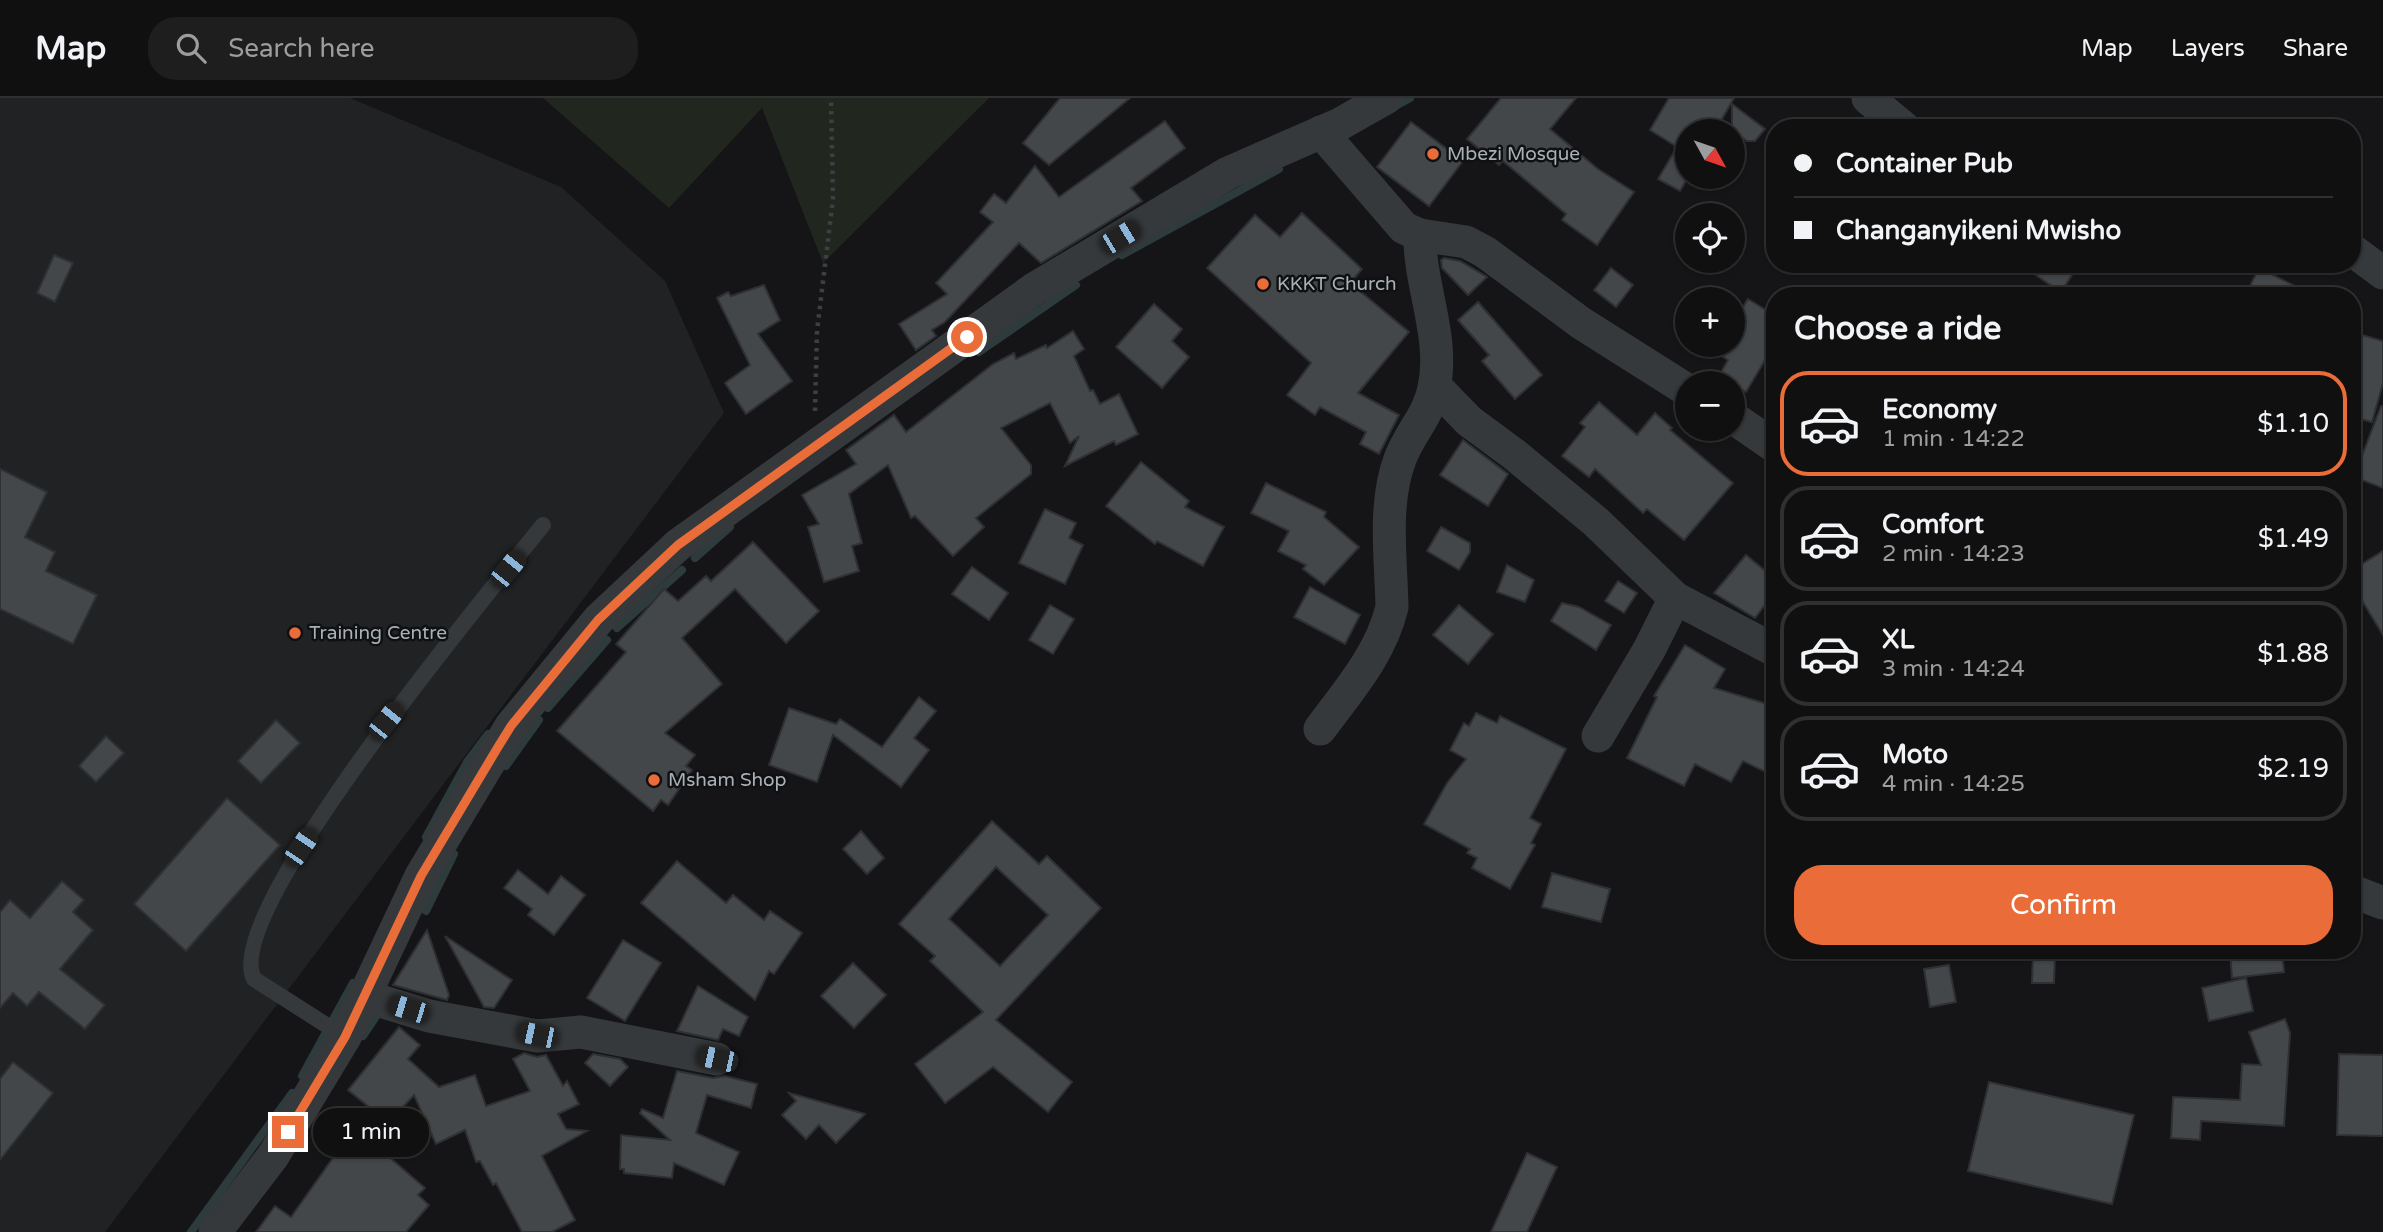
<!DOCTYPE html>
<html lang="en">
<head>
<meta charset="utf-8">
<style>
  :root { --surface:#101011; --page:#1e1e1f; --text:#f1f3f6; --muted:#9c9d9f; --line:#303031; --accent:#ea6d39 }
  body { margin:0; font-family:"Varela Round",sans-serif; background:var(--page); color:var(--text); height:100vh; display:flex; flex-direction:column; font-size:26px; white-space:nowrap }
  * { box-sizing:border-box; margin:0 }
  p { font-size:23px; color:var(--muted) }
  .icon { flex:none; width:38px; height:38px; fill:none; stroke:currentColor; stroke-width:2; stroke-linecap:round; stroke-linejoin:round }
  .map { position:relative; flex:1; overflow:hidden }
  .details { position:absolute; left:1766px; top:189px; width:595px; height:672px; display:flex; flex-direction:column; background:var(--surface); border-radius:28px; box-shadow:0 2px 5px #0004,0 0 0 2px var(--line) }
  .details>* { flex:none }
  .hud { position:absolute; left:1766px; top:21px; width:595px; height:154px; border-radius:28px; box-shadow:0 2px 5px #0004,0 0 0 2px var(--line); display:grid; align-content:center; height:154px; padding:0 28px; background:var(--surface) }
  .needle { width:46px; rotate:130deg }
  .buttons { position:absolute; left:1675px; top:21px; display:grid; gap:14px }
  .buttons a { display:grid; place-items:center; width:70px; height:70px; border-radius:50%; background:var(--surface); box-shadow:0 2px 5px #0004,0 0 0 2px var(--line); font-size:35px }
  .end { position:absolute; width:32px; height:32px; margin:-16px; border:9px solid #ea6d39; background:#fff; box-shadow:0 0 0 4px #fff }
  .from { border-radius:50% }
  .bubble { position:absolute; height:49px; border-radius:24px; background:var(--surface); box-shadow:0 2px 5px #0004,0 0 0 2px var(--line); font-size:23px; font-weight:600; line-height:49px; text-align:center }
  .car { position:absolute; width:21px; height:42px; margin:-21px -10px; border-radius:9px; box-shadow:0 0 5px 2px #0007; background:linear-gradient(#222 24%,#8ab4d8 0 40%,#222 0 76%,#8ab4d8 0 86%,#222 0) }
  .hud b { display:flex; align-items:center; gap:24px; height:66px; font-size:26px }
  .hud b+b { border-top:2px solid var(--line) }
  .hud i { width:18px; height:18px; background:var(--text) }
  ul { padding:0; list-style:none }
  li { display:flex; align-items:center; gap:21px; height:105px; margin:0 14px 10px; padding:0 14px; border:4px solid var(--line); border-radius:28px }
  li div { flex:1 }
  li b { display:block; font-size:26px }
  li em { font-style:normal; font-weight:600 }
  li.active { border-color:var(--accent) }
  li>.icon { width:63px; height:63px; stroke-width:1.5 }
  h2 { padding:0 28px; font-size:32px; line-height:84px }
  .cta { display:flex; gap:14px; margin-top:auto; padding:14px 28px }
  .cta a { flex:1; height:80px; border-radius:28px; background:var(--accent); color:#fff; font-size:28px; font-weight:600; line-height:80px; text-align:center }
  header { display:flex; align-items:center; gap:42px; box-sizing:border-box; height:98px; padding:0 35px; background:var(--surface); border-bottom:2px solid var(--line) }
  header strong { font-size:33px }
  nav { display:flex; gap:38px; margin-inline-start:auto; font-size:24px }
  .search { width:490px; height:63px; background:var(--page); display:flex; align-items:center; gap:18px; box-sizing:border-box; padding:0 24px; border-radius:28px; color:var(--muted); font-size:26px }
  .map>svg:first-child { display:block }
</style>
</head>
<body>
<header>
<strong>Map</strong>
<div class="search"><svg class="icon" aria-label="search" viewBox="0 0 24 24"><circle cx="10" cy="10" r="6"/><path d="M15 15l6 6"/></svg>Search here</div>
<nav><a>Map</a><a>Layers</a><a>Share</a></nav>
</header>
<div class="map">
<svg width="2383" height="1134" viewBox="0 0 2383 1134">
  <rect width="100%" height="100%" fill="#151517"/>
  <path fill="#212224" d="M 0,0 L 350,0 L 561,89 L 665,183 L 724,315 L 105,1134 L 0,1134 Z"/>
  <path fill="#21261f" d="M 543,0 L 989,0 L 823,165 L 762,10 L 669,110 Z"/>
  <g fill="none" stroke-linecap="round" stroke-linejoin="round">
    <g stroke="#2e3b3c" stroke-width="8">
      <path d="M 1392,10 L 1410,0"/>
      <path d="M 1122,157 L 1279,71"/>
      <path d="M 979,254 L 1076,187"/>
      <path d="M 695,460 L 730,429"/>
      <path d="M 617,530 L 682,472"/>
      <path d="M 548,610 L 607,542"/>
      <path d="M 506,668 L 539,622"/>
      <path d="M 426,739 L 467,664 L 488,636"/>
      <path d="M 426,813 L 454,756"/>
      <path d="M 363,938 L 381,911"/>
      <path d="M 302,978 L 353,885"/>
      <path d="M 191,1134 L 292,995"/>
    </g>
  </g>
  <g fill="#44474a" stroke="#2f3033" stroke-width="2" fill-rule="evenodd">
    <path d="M 1060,0 L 1130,0 L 1049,67 L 1023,45 Z"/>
    <path d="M 1501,0 L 1576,0 L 1550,31 L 1598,71 L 1634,94 L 1597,147 L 1562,122 L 1566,116 L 1503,63 L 1499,67 L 1467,41 Z"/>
    <path d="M 1669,0 L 1734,0 L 1715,33 L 1687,33 L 1687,81 L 1680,93 L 1658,81 L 1677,49 L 1650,32 Z"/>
    <path d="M 1732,6 L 1765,31 L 1755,43 L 1747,43 L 1732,33 Z"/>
    <path d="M 1165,23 L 1185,50 L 1131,90 L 1142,103 L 1041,165 L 1019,145 L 945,224 L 932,232 L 936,238 L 916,252 L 899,226 L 947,196 L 936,185 L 993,124 L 980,114 L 994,96 L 1006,105 L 1035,68 L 1059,99 Z"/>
    <path d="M 1411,24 L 1463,63 L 1429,108 L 1377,69 Z"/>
    <path d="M 1302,115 L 1362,171 L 1350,185 L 1409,234 L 1358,295 L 1399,317 L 1379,356 L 1360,346 L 1366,334 L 1320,309 L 1315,317 L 1287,297 L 1311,265 L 1207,170 L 1255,117 L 1280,139 Z"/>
    <path d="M 54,157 L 73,165 L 55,204 L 37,195 Z"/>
    <path d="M 1444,160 L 1460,163 L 1487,179 L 1468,197 L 1442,170 L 1441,162 Z"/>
    <path d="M 2019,166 L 2079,166 L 2061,194 Z"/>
    <path d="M 1611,170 L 1633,187 L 1616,209 L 1594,192 Z"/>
    <path d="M 2259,170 L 2315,198 L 2245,198 Z"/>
    <path d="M 764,187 L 780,222 L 758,236 L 792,283 L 746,316 L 725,285 L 750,267 L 717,200 L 728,194 L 731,198 Z"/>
    <path d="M 1748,201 L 1774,217 L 1774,247 L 1746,294 L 1719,278 L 1728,262 L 1704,247 L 1732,247 L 1732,227 Z"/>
    <path d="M 1478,204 L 1542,277 L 1515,301 L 1482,263 L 1489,257 L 1458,222 Z"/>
    <path d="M 1154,206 L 1182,231 L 1172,243 L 1189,259 L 1162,290 L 1116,249 Z"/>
    <path d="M 1073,233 L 1084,251 L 1074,258 L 1090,293 L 1093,292 L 1100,306 L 1119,296 L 1138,336 L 1116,347 L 1114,343 L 1065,368 L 1079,338 L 1070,345 L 1050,305 L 1001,330 L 1031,367 L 1031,376 L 976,420 L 984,429 L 953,458 L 915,418 L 911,420 L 888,367 L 849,396 L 862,445 L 852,448 L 859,473 L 824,484 L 808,429 L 819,426 L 802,397 L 856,366 L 846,352 L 894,317 L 906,334 L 993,266 L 1014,255 L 1016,261 L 1046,247 L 1047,250 Z"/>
    <path d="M 2352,234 L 2383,243 L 2383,285 L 2372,324 L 2352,319 Z"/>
    <path d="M 1599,304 L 1637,337 L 1655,315 L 1672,330 L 1670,332 L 1733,385 L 1684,442 L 1647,411 L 1643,415 L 1595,371 L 1589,379 L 1562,358 L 1585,329 L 1580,325 Z"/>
    <path d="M 2381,308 L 2383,308 L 2383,390 L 2354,379 Z"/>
    <path d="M 1463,342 L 1508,376 L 1488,408 L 1440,377 Z"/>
    <path d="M 1141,364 L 1189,403 L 1185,409 L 1224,429 L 1203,468 L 1157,443 L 1155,446 L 1106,408 Z"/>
    <path d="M 0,371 L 47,394 L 25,439 L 55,454 L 46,473 L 97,497 L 73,546 L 0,511 Z"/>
    <path d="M 1266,385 L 1326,414 L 1324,419 L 1359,449 L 1324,487 L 1303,471 L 1306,467 L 1278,453 L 1289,433 L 1251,415 Z"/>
    <path d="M 1045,411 L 1076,425 L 1069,440 L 1083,447 L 1065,486 L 1019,465 Z"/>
    <path d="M 1441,429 L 1470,445 L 1470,454 L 1459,472 L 1427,453 Z"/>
    <path d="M 753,444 L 819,513 L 786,545 L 735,491 L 682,540 L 722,586 L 665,635 L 695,657 L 686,668 L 692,672 L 668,707 L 661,702 L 653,713 L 557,633 L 626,554 L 616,546 L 664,491 L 678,503 L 706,478 L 711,483 Z"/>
    <path d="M 2383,453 L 2383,537 L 2352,486 L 2352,472 Z"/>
    <path d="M 1746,457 L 1774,480 L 1774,495 L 1755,520 L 1714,495 Z"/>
    <path d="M 1507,467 L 1534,482 L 1525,504 L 1497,494 Z"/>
    <path d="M 972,469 L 1008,495 L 989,522 L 952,496 Z"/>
    <path d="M 1618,483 L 1637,495 L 1624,515 L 1605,503 Z"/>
    <path d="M 1310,489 L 1360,517 L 1345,546 L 1294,519 Z"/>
    <path d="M 1562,505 L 1579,509 L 1611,527 L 1596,552 L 1551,523 Z"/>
    <path d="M 1050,507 L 1074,521 L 1053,556 L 1029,542 Z"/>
    <path d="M 1459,507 L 1493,536 L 1468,566 L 1433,537 Z"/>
    <path d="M 1685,547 L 1725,571 L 1714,590 L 1774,608 L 1774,678 L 1743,663 L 1731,684 L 1695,666 L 1684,688 L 1627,660 L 1657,599 L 1654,598 Z"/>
    <path d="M 919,599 L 936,613 L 914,640 L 929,652 L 901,689 L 833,637 L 817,684 L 769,667 L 789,610 L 836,626 L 840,621 L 882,649 Z"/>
    <path d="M 1476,615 L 1497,625 L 1500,618 L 1566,651 L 1530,720 L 1541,726 L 1531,745 L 1535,747 L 1510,791 L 1472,770 L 1477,760 L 1467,755 L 1470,751 L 1424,726 L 1447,685 L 1466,661 L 1450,652 L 1464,625 L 1469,628 Z"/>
    <path d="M 276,622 L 300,645 L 261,685 L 238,663 Z"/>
    <path d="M 106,638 L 124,655 L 96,684 L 79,668 Z"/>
    <path d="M 227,700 L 280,747 L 186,853 L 134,806 Z"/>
    <path d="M 992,723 L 1039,766 L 1047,758 L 1101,810 L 996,922 L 1072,984 L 1048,1014 L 993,969 L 945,1005 L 915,966 L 983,914 L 930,863 L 935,858 L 899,826 ZM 996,769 L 1048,817 L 1000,868 L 949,821 Z"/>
    <path d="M 861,733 L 884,760 L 867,776 L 843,751 Z"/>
    <path d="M 677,763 L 726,805 L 733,797 L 764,822 L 770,813 L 802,835 L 774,876 L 769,873 L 755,902 L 641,805 Z"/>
    <path d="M 518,772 L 548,796 L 561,778 L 585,797 L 554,837 L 528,817 L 532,811 L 504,790 Z"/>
    <path d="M 1552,775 L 1610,791 L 1601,824 L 1542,809 Z"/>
    <path d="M 62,783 L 84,802 L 73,814 L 93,832 L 60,871 L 105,907 L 85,931 L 39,894 L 27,908 L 13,895 L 0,910 L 0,814 L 10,802 L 30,820 Z"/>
    <path d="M 427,832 L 449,897 L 447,902 L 393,887 Z"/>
    <path d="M 445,838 L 512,882 L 494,910 L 484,909 Z"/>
    <path d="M 623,842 L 661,865 L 625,923 L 587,900 Z"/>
    <path d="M 2230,852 L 2282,852 L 2284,874 L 2232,880 Z"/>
    <path d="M 2033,854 L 2055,855 L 2054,885 L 2032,885 Z"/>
    <path d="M 853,865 L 886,897 L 854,930 L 821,898 Z"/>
    <path d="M 1949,867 L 1956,904 L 1930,909 L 1924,871 Z"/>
    <path d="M 2246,880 L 2253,913 L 2209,923 L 2202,890 Z"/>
    <path d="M 698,888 L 748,919 L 739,938 L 723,931 L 718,942 L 677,933 Z"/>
    <path d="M 2285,921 L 2290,935 L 2284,1028 L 2201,1023 L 2200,1042 L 2171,1040 L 2173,999 L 2240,1002 L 2242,966 L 2261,967 L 2249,934 Z"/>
    <path d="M 399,929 L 420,947 L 408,961 L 439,989 L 475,977 L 486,1008 L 530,993 L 513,961 L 524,955 L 537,959 L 546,957 L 563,988 L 567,983 L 579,1006 L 558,1016 L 566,1031 L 587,1033 L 542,1058 L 575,1122 L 552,1134 L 522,1134 L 496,1085 L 493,1087 L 480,1063 L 476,1064 L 465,1032 L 436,1046 L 414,997 L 400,1012 L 397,1009 L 373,1045 L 425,1090 L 418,1097 L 429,1107 L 406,1134 L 256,1134 L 275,1108 L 291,1119 L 369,1009 L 348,992 Z"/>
    <path d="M 593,956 L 620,961 L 628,969 L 610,988 L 585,965 Z"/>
    <path d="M 2339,956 L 2383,957 L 2383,1038 L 2337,1037 Z"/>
    <path d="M 13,964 L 53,995 L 0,1062 L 0,981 Z"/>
    <path d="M 677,973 L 713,980 L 725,978 L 757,986 L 751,1010 L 707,997 L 696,1035 L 739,1054 L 724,1087 L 674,1065 L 672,1080 L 624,1075 L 624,1071 L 620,1071 L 621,1037 L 670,1042 L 640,1015 L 642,1011 L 663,1020 Z"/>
    <path d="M 1989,984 L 2134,1017 L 2112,1106 L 1968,1073 Z"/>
    <path d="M 789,995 L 800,998 L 865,1016 L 836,1045 L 819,1027 L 806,1041 L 782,1017 L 796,1003 Z"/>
    <path d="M 1527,1055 L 1557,1069 L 1527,1134 L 1491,1134 Z"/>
  </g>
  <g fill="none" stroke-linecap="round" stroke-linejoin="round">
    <path stroke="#3c4042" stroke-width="4.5" stroke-dasharray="3.5 5" stroke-linecap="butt" d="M 815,313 L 817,233 L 833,101 L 831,0"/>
    <path stroke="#36393b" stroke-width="16" d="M 345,939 L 254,881 C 220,815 494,488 543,427"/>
    <g stroke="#36393b" stroke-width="33">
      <path d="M 1868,0 L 1904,30"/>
      <path d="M 1321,34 L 1404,130 L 1420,137 L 1466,144 L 1485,154 L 1581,225 L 1687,292"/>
      <path d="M 2352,152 L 2383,175"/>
      <path d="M 1435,288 L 1469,323 L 1515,357 L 1596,424 L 1675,500 L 1774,552"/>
      <path d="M 1732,319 L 1774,348"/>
      <path d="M 1320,631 C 1348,593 1381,556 1392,509 C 1391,461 1383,406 1400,361 C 1409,336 1429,317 1434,290 C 1445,239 1419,187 1420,137"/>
      <path d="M 1598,638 L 1649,552 L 1675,500"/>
      <path d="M 2352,793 L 2383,805"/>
      <path d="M 364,898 L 429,918 L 537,938 L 581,934 L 717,961"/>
      <path d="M 215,1134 L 273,1058 L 345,939 L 421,778 L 511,628 L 599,521 L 678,447 L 1034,191 L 1228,75 L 1340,26 L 1386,0"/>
    </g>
  </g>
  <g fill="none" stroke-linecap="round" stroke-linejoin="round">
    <path stroke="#ea6d39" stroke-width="9" d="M 288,1034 L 345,939 L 421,778 L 498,649 L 511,628 L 598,522 L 678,447 L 967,239"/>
  </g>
  <g fill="#ea6d39" stroke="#101012" stroke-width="2.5">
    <circle cx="1433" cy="56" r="7"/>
    <circle cx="1263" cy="186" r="7"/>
    <circle cx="295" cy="535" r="7"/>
    <circle cx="654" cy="682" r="7"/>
  </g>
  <g text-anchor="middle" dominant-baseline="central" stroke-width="5" stroke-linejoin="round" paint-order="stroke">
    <g font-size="19" fill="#a7b1b6" stroke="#101012" text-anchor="start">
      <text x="1447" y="56">Mbezi Mosque</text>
      <text x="1277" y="186">KKKT Church</text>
      <text x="309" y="535">Training Centre</text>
      <text x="668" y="682">Msham Shop</text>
    </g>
  </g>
</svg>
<div class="buttons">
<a><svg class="needle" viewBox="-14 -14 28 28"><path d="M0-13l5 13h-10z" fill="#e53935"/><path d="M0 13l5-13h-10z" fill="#9c9d9f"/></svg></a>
<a><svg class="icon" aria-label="locate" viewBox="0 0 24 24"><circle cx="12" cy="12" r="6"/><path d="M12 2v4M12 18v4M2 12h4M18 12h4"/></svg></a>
<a>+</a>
<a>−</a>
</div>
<i class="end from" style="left:967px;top:239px"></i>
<i class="end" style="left:288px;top:1034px"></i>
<div class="bubble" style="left:313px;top:1010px;width:116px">1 min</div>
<i class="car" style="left:1120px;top:139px;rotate:59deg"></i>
<i class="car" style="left:508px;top:471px;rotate:39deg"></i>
<i class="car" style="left:386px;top:623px;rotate:39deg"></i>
<i class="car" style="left:301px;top:749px;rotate:34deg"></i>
<i class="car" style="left:408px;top:911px;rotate:287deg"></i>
<i class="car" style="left:537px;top:937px;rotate:282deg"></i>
<i class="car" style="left:717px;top:961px;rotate:282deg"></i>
<div class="hud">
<b><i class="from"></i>Container Pub</b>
<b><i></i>Changanyikeni Mwisho</b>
</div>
<section class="details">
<h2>Choose a ride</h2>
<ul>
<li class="active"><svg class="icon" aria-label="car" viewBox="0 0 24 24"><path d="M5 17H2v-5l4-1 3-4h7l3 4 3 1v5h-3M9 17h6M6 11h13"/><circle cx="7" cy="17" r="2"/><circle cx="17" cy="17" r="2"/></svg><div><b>Economy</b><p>1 min · 14:22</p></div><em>$1.10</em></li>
<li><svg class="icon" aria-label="car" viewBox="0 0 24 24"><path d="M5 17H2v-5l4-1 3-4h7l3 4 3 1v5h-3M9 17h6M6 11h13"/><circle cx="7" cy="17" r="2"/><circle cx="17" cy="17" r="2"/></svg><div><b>Comfort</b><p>2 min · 14:23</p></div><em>$1.49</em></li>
<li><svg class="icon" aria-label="car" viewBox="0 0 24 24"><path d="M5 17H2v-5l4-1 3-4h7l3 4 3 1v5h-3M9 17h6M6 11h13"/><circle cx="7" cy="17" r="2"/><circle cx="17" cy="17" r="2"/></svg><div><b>XL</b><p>3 min · 14:24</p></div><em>$1.88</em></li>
<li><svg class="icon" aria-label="car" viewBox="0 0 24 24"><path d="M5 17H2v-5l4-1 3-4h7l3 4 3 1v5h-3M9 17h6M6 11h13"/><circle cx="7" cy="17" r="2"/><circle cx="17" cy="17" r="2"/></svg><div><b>Moto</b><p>4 min · 14:25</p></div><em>$2.19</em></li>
</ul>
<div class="cta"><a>Confirm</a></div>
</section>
</div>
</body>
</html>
